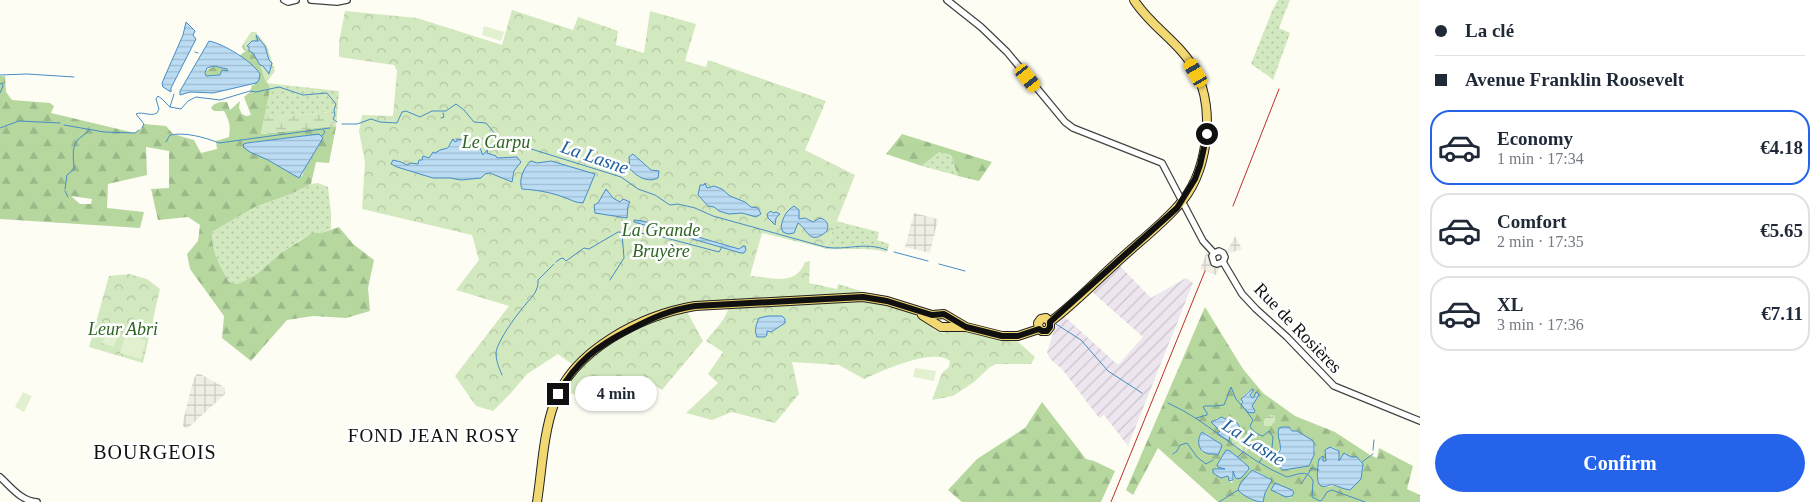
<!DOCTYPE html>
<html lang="en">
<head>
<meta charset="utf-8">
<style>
  :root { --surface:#fff; --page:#f2f2f3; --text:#1f2937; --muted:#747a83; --line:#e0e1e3; --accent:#2563eb }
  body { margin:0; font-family:Georgia,serif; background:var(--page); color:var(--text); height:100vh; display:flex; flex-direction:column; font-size:19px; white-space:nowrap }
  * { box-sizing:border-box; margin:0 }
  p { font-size:16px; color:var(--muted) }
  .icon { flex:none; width:28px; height:28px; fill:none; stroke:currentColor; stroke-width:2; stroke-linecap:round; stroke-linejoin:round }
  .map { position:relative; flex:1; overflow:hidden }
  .sheet { display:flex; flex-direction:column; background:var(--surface); width:400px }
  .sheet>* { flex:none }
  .banner { display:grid; align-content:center; height:110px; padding:0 15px; background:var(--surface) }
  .end { position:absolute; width:22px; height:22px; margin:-11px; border:6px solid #101010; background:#fff; box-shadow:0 0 0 2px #fff }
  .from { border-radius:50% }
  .bubble { position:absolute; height:35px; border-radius:18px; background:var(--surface); box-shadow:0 1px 4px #0004; font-size:16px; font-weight:600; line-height:35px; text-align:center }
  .car { position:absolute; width:15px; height:30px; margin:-15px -8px; border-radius:6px; box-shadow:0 0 4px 1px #0007; background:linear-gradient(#f5c518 24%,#345 0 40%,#f5c518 0 76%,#345 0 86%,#f5c518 0) }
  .banner b { display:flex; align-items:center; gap:18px; height:48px; font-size:19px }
  .banner b+b { border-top:1px solid var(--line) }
  .banner i { width:12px; height:12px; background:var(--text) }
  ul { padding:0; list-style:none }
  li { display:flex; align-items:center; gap:15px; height:75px; margin:0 10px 8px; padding:0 5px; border:2px solid var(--line); border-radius:20px }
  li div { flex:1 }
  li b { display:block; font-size:19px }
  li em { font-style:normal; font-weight:600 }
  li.on { border-color:var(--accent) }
  li>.icon { width:45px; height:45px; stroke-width:1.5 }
  .primary-button { display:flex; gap:10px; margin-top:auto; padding:10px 15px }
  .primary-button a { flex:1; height:58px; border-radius:30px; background:var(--accent); color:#fff; font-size:20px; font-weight:600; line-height:58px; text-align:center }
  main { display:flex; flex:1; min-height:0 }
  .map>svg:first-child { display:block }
</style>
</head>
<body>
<main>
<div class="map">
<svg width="1420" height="502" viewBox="0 0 1420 502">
  <defs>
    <pattern id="industrial-furrows" width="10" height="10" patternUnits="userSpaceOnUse" patternTransform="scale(1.25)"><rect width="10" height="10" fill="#ede6ee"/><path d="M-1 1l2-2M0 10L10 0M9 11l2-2" fill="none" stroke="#cac4cb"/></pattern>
    <pattern id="grass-dots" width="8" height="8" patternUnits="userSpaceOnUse" patternTransform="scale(1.25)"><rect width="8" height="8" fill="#d2e8bf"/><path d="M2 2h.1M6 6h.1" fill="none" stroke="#b3c6a3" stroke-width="1.8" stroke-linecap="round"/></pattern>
    <pattern id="forest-firs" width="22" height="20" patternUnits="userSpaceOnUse" patternTransform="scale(1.25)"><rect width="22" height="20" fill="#b6d89f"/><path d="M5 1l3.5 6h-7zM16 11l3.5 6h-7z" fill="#9bb888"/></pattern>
    <pattern id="wetland-marsh" width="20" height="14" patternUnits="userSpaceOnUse" patternTransform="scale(1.25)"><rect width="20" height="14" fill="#d2e8bf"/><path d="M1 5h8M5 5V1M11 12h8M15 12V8" fill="none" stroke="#b3c6a3"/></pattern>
    <pattern id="park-crowns" width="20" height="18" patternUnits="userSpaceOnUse" patternTransform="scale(1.25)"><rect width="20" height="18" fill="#d2e8bf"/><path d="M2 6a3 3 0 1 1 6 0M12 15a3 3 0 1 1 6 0" fill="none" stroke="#b3c6a3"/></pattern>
    <pattern id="plaza-grid" width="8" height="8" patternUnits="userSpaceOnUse" patternTransform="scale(1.25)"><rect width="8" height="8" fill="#f0ede2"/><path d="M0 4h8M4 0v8" fill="none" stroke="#cdcac1"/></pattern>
    <pattern id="water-rules" width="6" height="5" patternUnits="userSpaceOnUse" patternTransform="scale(1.25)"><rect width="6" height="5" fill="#bbdcf3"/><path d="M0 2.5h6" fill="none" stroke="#a0bccf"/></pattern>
  </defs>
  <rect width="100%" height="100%" fill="#fefdf4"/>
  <path fill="url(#industrial-furrows)" d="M 1119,265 L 1151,298 L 1186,278 L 1193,283 L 1128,446 L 1104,415 L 1099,418 L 1062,369 L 1050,359 L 1047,352 L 1055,327 L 1064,316 L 1118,365 L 1143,337 L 1091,291 Z"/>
  <g fill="url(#grass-dots)">
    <path d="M 1278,0 L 1290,0 L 1279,28 L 1290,33 L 1273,80 L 1270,77 L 1251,64 L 1272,11 Z"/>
    <path d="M 266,83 L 339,91 L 336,127 L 333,126 L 329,112 L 264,118 L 270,89 Z"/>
    <path d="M 939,152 L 951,155 L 958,176 L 922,166 Z"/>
    <path d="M 318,183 L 328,187 L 331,213 L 331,229 L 321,233 L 312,233 L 300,240 L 281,253 L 257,274 L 238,284 L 229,282 C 220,267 211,250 212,232 L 255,207 L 291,194 L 311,184 Z"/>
    <path d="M 836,221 L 879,232 L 877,240 L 889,244 L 887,252 C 866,247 846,250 824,249 L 829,241 Z"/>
  </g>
  <g fill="url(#forest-firs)" fill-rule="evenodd">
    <path d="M 248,49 L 253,53 L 260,65 L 270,89 L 261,134 L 333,126 L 336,127 L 329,163 L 316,162 L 311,184 L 291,194 L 255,207 L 212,232 C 211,250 220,267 229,282 L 238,284 L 257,274 L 281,253 L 312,233 L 321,233 L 339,227 L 353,244 L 374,260 L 368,288 L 370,311 L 346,318 L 313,316 L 287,320 L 251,361 L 222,338 L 224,316 L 190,269 L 187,254 L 198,241 L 200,225 L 188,217 L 158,220 L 151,189 L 169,188 L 169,151 L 146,147 L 147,175 L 108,184 L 107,208 L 144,212 L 140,228 L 0,219 L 0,76 L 5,76 L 6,92 L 12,100 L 50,103 L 54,106 L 51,113 L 135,133 L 142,128 L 144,124 L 166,126 L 173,134 L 194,140 L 201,153 L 217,149 L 216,141 L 229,137 C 231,126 229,120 224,111 L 214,111 L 211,108 C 214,102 221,102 227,102 L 230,110 L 240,101 L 239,108 L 242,114 L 246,116 L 251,115 L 244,97 L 250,92 L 252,85 L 254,85 L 252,65 L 239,56 ZM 319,134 L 323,138 L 306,165 L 302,176 C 283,171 268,158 250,152 L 246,143 ZM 71,196 L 92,199 L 91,204 L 80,204 Z"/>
    <path d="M 214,66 L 227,69 L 228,72 L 223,70 L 220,75 L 206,76 L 206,71 Z"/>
    <path d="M 902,134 L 992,162 L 979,181 L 958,176 L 951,155 L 939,152 L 922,166 L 886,154 Z"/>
    <path d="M 1205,307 L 1243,369 L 1263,393 L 1295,416 L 1335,432 L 1370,455 L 1377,458 L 1379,448 L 1413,466 L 1407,489 L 1420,495 L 1420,502 L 1263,502 L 1265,493 L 1272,480 L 1254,470 L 1251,471 L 1237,490 L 1258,502 L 1218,502 L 1158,448 L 1133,495 L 1126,490 ZM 1250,390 L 1252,398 L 1254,397 L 1255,393 L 1259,395 L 1252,406 L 1255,412 L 1254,413 L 1249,411 L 1241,404 L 1243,396 ZM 1217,418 L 1228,419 L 1240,427 L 1230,434 L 1229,441 L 1217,434 L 1220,431 L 1214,424 L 1215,420 ZM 1282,427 L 1289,427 C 1302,444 1330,434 1305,467 L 1298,467 L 1287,470 L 1274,463 L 1274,456 L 1280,448 ZM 1205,433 L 1221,444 L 1218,455 L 1202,451 L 1199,446 ZM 1233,441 L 1249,444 L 1246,453 L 1232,444 ZM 1333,447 L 1339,451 L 1339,461 L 1342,455 L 1358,458 L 1362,462 L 1363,468 L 1359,481 L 1350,490 L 1335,486 L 1324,487 C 1312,477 1320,475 1318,463 L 1323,459 L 1323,461 L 1326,461 ZM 1227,450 L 1245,463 L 1249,469 L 1243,475 L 1232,471 L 1234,477 L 1232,483 L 1228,480 L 1228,476 L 1222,478 L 1214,474 L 1225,469 L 1220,468 L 1217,465 ZM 1275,483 L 1293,491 L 1291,498 L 1276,493 Z"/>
    <path d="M 1042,402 L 1086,459 L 1094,461 L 1115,471 L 1101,502 L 962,502 L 948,490 L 977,459 L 1025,428 Z"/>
  </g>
  <g fill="url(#wetland-marsh)">
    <path d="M 251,32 L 256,32 L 267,46 L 275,71 L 266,83 L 260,65 L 266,69 L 268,74 C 272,60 267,50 258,40 L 258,41 L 249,44 L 249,48 L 245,51 L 241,47 Z"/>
    <path d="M 330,112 L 333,126 L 261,134 L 264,118 Z"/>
    <path d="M 1269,414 L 1275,416 L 1275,421 L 1271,426 L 1264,426 L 1264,420 Z"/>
    <path d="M 1236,433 L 1239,433 L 1249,444 L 1246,454 L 1232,444 L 1233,438 Z"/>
  </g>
  <g fill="url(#park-crowns)">
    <path d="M 512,10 L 573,30 L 578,17 L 618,31 L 616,45 L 644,53 L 650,11 L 696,24 L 685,61 L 706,67 L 708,60 L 826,101 L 805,150 L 855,175 L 829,241 L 824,248 L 762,233 L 750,276 C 771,277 796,287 805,262 L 810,261 L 809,283 L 837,289 L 838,284 L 861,291 L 862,300 L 891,305 L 921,318 L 930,324 L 934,330 L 941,333 L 952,330 L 1016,340 L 1035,357 L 1031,364 L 996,364 L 990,367 L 974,382 L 953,396 L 932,400 L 942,373 L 949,367 L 950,361 C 934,347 881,371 864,379 L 839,365 L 792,362 L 799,394 L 775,423 L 732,412 L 712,420 L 686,413 L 718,383 L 708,374 L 723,352 L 706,341 C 714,330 728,318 729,305 L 685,308 L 703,341 L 662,390 L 642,375 L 606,401 L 555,390 L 572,364 L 558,354 L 527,374 L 511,393 L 493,411 L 476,406 L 455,376 L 509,306 L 456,290 L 479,260 L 472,235 L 362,209 L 365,163 L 359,131 L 362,115 L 393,116 L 397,71 L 394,65 L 339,57 L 339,42 L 345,11 L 417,18 L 502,45 Z"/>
    <path d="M 129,274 L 147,279 L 160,289 L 143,363 L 89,347 L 109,276 Z"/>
  </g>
  <g fill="#e3f0d0">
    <path d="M 484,26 L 504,32 L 501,41 L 482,35 Z"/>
    <path d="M 110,322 L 121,326 L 114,347 L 102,343 Z"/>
    <path d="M 126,334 L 146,341 L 141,359 L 120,353 Z"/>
    <path d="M 915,368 L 936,371 L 934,381 L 913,377 Z"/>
    <path d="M 23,392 L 32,396 L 24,412 L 15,407 Z"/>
  </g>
  <g fill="url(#plaza-grid)">
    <path d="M 914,213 L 938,219 L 930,253 L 905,247 Z"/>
    <path d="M 1235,236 L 1242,249 L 1227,254 L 1227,251 Z"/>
    <path d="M 1208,249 L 1212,263 L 1220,267 L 1216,275 L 1200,269 Z"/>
    <path d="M 197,374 L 200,374 L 224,387 L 225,394 L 188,428 L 186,428 L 183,426 L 183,421 L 194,378 Z"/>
  </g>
  <g fill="url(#water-rules)" stroke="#468dc6" fill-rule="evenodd">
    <path d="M 186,22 L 195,31 L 193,35 L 196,39 L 171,88 L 171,92 L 163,87 L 162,83 L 183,35 Z"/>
    <path d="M 256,35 L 265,46 L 269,60 L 272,63 L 269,74 L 263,66 L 260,65 L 253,53 L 249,51 L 249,47 L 247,46 L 252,41 L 258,41 Z"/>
    <path d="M 209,41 C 224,44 252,61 260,74 L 259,80 L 256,83 L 213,93 L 190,92 L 180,95 L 180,91 ZM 214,66 L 227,69 L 228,71 L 222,70 L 220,75 L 206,76 L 205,73 L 207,68 Z"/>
    <path d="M 319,134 L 323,138 L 299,178 L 268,160 L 250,152 L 243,147 L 244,144 L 247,143 Z"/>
    <path d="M 453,139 L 455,142 L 457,141 L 457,139 L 465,140 L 470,146 L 479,146 L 483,155 L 488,149 L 487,153 L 496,156 L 497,158 L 517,157 L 521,162 L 514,171 L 512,182 L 490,173 L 485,174 L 481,178 L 461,180 L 450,178 L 433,178 L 397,167 L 391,164 L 393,160 L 401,162 L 407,165 L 411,163 L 418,164 L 419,160 L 422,160 L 423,156 L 429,158 L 433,152 L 435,153 L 440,150 C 452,147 446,149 453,139 Z"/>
    <path d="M 633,154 L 651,170 L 659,171 L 658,178 C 647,183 638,177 630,169 L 629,157 Z"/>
    <path d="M 531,161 L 537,163 L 551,161 L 595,174 L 583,203 C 575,203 570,199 563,197 C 550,192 536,190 522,189 C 518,180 524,167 531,161 Z"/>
    <path d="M 705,183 L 707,188 L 714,186 L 722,189 L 730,196 L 745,202 L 751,207 L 758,208 L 761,214 L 756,217 L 742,213 L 729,214 L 719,211 L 714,207 L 708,206 L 698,195 L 700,185 L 704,185 Z"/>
    <path d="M 606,189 L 613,198 L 620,202 L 623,199 L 630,202 L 628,206 L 627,218 L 595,213 L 594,205 L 598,203 Z"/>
    <path d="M 794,206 L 799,210 L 799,219 L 805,218 L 813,222 L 820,218 C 827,220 829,224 827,231 C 809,247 808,229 798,223 L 794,233 L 788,234 L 783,232 L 781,227 C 783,217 786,211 794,206 Z"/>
    <path d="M 771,211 L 773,213 L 776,212 L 780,214 L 776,218 L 775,225 L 768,218 L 767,214 Z"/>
    <path d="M 634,220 L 643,221 L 739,249 L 743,246 L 745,246 L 746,250 L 744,253 L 741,253 L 634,222 Z"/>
    <path d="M 768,316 L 782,316 L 785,319 L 785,323 L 771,332 L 767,331 L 767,335 L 765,337 L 757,337 C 754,330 756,325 759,318 Z"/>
    <path d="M 1252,389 L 1254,390 L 1250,395 L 1252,398 L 1254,397 L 1256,392 L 1259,395 L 1252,406 L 1255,411 L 1254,413 L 1247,412 L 1241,404 L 1243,402 L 1241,399 Z"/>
    <path d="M 1222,417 L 1225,419 L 1234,419 L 1240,427 L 1230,434 L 1229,441 L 1217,434 L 1220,431 L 1211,422 Z"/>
    <path d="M 1282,427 L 1289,427 L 1292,431 L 1297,431 L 1312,440 L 1314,443 L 1314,455 L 1309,466 L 1283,470 L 1272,461 L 1272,458 L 1280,451 C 1282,443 1276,437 1279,428 Z"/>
    <path d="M 1202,432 L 1221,444 L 1222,446 L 1218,455 C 1214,453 1210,455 1206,453 C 1197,450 1197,438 1202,432 Z"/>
    <path d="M 1330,447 L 1339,451 L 1339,461 L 1344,453 L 1351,457 L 1357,457 L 1363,464 L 1361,479 L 1350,490 C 1344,489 1339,487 1334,485 C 1329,484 1325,488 1321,486 C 1315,483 1318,464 1319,459 L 1323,456 L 1323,461 L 1326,461 L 1325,450 Z"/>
    <path d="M 1226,450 L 1230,451 L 1248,466 L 1249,469 L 1241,478 L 1237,479 L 1235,477 L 1233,471 L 1233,480 L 1229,481 L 1228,476 L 1221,478 L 1213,473 L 1213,469 L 1225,469 L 1218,467 L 1217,465 Z"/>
    <path d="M 1252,470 L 1272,480 L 1265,493 L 1263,502 C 1255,502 1243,496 1238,490 L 1240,484 Z"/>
    <path d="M 1275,483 L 1292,490 L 1294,492 L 1292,496 L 1286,497 L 1271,490 Z"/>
  </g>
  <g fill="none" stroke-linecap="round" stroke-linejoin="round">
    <g stroke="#468dc6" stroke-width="1">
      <path d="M 195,52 L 198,53"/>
      <path d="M 0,75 L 27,74 L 74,77"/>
      <path d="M 0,84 L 2,83 L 3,86 L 0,93"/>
      <path d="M 170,107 L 174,94"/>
      <path d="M 441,118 L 444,117 L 443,113"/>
      <path d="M 342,124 L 357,124 L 371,119 L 380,122 L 397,123 L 402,112 L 406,111 L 420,117 L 432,111 L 446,111 L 456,104 L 464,110 L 474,122 L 486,123 C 500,139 496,142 519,141 L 528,148 L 621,177 L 638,189 L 655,195 L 670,205 L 678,204 L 695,208 L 713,216 L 825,247 C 847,251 863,241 887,250"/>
      <path d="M 64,125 L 104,132 L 135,133 L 139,130"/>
      <path d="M 0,128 L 19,121 L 60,123"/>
      <path d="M 142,128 L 144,124 L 136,114 C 143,111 150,117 157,113 L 159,109 L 156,99 L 158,96 L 162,99 L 170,107 L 181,109 L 188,101 L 196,97 L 220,100 L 250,91 L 256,92 L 279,87 L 303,95 L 327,93 L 336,104 L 334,110 L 335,115 L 333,119 L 337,122"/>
      <path d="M 322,136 L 325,132 L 323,130"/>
      <path d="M 166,142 L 170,135 C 185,132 204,137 219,143 L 330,128"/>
      <path d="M 65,189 L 67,175 L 74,169 C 74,159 71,150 77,141 C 80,136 86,135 89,130"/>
      <path d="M 65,191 L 68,197"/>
      <path d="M 894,252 L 928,261"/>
      <path d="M 556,262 L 560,259 L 563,258 L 566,261 L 584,248 L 589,249 L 618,232 L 651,234 L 719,252 L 722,247"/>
      <path d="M 939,264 L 965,271"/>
      <path d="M 610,280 L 624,258 L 622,233"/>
      <path d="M 1056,324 L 1081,340 L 1108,371 L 1142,393"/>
      <path d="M 502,375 C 499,368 496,361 496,353 C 497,341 518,313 526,304 C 532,297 539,290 538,280 L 554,264"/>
      <path d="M 1168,403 C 1211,422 1243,459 1287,477 C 1297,475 1307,468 1313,481 L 1312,497 L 1320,501 L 1322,500 L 1327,492 L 1332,490 L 1365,502"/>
      <path d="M 1245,409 L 1253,420 L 1250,426 C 1251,430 1258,435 1263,436 L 1269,431 L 1273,437 L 1272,448 L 1266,451 L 1259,463"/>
      <path d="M 1196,418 L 1207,415 L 1207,413 L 1203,407 L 1204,406 L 1214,406 L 1224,405 L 1231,387 L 1236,399 L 1242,406"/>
      <path d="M 1373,450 L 1374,440"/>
      <path d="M 1173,454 L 1177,451 L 1180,445 L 1187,443 L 1197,457 L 1206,464 L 1213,460"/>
      <path d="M 1238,457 L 1243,452"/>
      <path d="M 1362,462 L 1373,454"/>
      <path d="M 1301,484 L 1312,468 L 1319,470"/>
      <path d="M 1219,502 L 1238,490"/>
    </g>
    <defs>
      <g id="minor">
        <path d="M 284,0 L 288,2 L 296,0"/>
        <path d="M 311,0 L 337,2 L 347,0"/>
        <path d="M 947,0 L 981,27 L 1007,52 L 1065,122 L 1073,128 L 1162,163 L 1203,241 L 1214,253"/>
        <path d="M 1214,253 L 1212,256 L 1214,263 L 1217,264 L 1223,262"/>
        <path d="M 1214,253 L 1219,251 L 1223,253 L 1225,257 L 1223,262"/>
        <path d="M 1223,262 L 1242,294 L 1256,309 L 1287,337 L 1334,386 L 1420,421"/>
        <path d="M 0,477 C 11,487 21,501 37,502"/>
      </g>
      <g id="major">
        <path d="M 922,315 L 941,327 L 964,327"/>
        <path d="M 1050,322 C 1073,305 1094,283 1115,264 C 1135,245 1158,228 1177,207 C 1208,175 1216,111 1196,72 C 1181,43 1151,27 1134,0"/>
        <path d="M 1039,329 L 1038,323 L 1041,319 L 1046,318 L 1050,322"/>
        <path d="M 1039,329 L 1042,331 L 1047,331 L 1050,327 L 1050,322"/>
        <path d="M 537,502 C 542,470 543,435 554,404 C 572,350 642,315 695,306 L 863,297 L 887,301 L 932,315 L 944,314 L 966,327 L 1002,336 L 1018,336 L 1039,329"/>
      </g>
    </defs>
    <use href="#minor" stroke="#434343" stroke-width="8"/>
    <use href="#major" stroke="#212121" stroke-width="10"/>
    <use href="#minor" stroke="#fff" stroke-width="5.5"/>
    <use href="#major" stroke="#f1d872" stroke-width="8"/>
    <g stroke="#ba2f2f" stroke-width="1">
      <path d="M 1233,206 L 1279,89"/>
      <path d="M 1111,502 L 1205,271"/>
    </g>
  </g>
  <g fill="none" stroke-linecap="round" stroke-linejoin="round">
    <path stroke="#101010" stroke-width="6" d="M 558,394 C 576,362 597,346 629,330 C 652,318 669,310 695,306 L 863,297 L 887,301 L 932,315 L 944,314 L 966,327 L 1002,336 L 1018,336 L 1039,329 L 1042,331 L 1047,331 L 1050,327 L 1050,322 L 1177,208 L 1195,179 L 1200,165 L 1207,134"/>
  </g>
  <g text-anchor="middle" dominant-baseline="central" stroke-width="5" stroke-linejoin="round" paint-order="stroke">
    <g font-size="18" font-style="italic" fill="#2e6523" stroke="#fff">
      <text x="496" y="142">Le Carpu</text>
      <text x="661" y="230">La Grande<tspan x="661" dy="21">Bruyère</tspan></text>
      <text x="123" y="329">Leur Abri</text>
    </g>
    <g font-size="18" fill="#101010" stroke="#fff">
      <text transform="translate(1298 328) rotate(46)">Rue de Rosières</text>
    </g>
    <g font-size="19" font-style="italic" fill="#1f609c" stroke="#fff">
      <text transform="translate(595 157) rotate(19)">La Lasne</text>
      <text transform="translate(1254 442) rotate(33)">La Lasne</text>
    </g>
    <g font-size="19" letter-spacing="1" fill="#101010" stroke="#fff">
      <text x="434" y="435">FOND JEAN ROSY</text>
    </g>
    <g font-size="20" letter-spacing="1" fill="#101010" stroke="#fff">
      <text x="155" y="452">BOURGEOIS</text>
    </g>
  </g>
</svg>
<i class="end from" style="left:1207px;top:134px"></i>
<i class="end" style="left:558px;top:394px"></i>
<div class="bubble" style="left:575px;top:376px;width:82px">4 min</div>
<i class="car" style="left:1196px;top:73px;rotate:330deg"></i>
<i class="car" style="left:1028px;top:78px;rotate:141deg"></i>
</div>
<section class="sheet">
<div class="banner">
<b><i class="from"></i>La clé</b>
<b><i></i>Avenue Franklin Roosevelt</b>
</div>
<ul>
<li class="on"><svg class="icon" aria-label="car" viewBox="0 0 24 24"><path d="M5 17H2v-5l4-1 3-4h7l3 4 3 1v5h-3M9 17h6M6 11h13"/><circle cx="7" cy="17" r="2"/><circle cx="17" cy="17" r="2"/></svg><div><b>Economy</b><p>1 min · 17:34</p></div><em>€4.18</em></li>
<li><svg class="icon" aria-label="car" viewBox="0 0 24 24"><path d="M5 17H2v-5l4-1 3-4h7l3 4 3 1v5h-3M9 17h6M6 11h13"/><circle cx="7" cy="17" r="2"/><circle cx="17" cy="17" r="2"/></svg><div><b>Comfort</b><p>2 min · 17:35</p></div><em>€5.65</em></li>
<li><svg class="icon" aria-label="car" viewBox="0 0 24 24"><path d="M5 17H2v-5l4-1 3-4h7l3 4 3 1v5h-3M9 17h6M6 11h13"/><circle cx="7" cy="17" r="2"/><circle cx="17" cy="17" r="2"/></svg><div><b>XL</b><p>3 min · 17:36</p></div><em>€7.11</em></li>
</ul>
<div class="primary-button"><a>Confirm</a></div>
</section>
</main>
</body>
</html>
